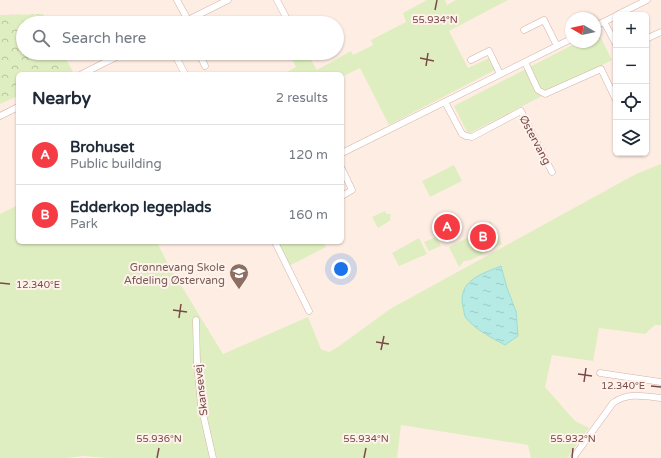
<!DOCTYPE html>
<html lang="en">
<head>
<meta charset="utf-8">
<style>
	body { margin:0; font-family:"Varela Round",sans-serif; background:#f6f6f7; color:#1f2937 }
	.controls { position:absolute; right:12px; top:12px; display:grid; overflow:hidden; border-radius:6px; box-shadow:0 1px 3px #0004 }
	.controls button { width:36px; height:36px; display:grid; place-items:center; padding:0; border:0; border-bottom:1px solid #e0e1e3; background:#fff; color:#1f2937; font:20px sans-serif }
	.compass { position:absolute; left:565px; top:12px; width:36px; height:36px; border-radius:50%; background:#fff; box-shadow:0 1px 3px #0004; rotate:279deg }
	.you { position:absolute; left:341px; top:269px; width:14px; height:14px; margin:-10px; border:3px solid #fff; border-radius:50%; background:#1a73e8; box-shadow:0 0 0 6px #1a73e833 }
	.badge { display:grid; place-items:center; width:26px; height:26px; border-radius:50%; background:#f53c45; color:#fff; font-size:13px; font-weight:700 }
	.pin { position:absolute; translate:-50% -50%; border:2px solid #fff; box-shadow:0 1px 4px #0006 }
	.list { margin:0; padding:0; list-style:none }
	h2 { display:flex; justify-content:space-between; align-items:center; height:52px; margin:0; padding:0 16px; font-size:17px }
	h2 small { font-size:13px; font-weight:400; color:#747a83 }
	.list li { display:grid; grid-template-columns:26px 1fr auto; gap:12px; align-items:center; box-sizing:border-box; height:60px; padding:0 16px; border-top:1px solid #e0e1e3 }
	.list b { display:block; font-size:15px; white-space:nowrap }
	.list p { margin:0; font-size:13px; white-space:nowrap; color:#747a83 }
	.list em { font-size:13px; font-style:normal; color:#747a83 }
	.icon { flex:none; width:22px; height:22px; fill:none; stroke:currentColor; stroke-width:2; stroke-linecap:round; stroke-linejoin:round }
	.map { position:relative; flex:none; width:661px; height:458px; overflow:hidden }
	.search { position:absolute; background:#fff; box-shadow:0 1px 3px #0004; left:16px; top:16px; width:328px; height:44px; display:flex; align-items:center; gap:10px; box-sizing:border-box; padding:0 14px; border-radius:22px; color:#747a83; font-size:15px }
	.panel { position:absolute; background:#fff; box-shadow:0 1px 3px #0004; left:16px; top:72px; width:328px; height:172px; border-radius:6px }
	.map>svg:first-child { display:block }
	.green { fill:#dfeec0 }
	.forest { fill:url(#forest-crowns) }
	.water { fill:url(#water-ripples); stroke:#9bddd6 }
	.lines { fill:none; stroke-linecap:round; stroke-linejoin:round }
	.street-casing { stroke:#d4b2ab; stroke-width:7 }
	.street { stroke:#fff; stroke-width:6 }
	.ticks { fill:none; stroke:#7a4b46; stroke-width:1.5 }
	.labels { text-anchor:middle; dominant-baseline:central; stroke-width:4; stroke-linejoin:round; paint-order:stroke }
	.street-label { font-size:11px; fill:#7a4b46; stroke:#fff2ec }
	.education-label { font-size:11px; fill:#785e54; stroke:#fff2ec; text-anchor:end }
	.ticks-label { font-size:10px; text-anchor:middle; fill:#7a4b46; stroke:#fff2ec; stroke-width:4; stroke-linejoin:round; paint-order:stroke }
</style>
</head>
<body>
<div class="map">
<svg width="661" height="458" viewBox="0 0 661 458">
	<defs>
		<pattern id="forest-crowns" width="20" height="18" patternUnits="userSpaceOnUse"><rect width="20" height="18" fill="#dfeec0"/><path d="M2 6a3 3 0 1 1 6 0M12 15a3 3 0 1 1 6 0" fill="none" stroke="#bac39e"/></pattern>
		<pattern id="water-ripples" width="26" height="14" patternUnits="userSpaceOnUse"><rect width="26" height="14" fill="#b6eae4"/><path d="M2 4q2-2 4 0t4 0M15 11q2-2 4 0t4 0" fill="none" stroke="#a0cac5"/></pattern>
	</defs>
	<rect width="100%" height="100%" fill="#feede3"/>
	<path class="green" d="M427 0H445L447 5 456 0H508L449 31 468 68 489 58 495 70 389 125 360 68 342 77V74H283L296 67 291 58 300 53H307L317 70 351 51 353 55 373 45 371 40 406 22 403 13Z
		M598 32 612 60 468 134 454 106 578 42H595V33Z
		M661 164V325H655L645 334 599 328 593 361 552 355 545 387 575 421 589 428 567 458H531L528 445 401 425 397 458H108L83 456 68 458H0V214L18 205V242H157L168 264 223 354 308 317 321 349 329 352 338 347 390 309 636 174Z
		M454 165 462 181 430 197 422 181Z
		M385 211 386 214H391L390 218 391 220 378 228 372 217Z
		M490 221 502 244 471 260 464 261 459 267 449 247 483 230Z
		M436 237 441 246 429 251 424 242Z
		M419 238 427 254 399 266 392 253Z
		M277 242H323L326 247 289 266Z"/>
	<path class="forest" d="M43 14 47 23H23V53H63L74 74H18V96L0 104V15Z"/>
	<path class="water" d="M501 266 507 288 516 311 518 336 505 345C492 338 476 330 466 318 464 316 464 310 463 307 457 281 481 274 501 266Z"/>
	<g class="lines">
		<defs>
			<path id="street" d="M177 0 188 20
				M277 0 289 23
				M617 15 647 0
				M604 22 616 44
				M182 23 228 0
				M595 26 616 16
				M524 30 544 20 557 46
				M646 39 661 32
				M174 53 185 74
				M199 53 205 66
				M471 60 489 51 500 74
				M525 62 538 90 545 94 601 69 616 100
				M82 74 124 53
				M445 102 462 134 466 136 472 137 521 111 552 172
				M0 116 18 107
				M342 153 571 39
				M342 169 352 190 342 196
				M275 242 309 311
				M196 320 197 363 201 405 213 458
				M600 373 661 382
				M573 458 613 403C628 392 644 396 661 398"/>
		</defs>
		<use href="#street" class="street-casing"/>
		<use href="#street" class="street"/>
	</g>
	<path class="ticks" d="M435 10 437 0M420 58 434 61M426 66 428 53M0 283 10 284M173 310 187 312M179 318 181 304M376 342 389 344M381 350 384 336M578 374 592 376M584 382 586 368M651 386 661 387M157 458 159 448M364 458 366 448M572 458 573 448"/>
	<defs>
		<symbol id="school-pin" viewBox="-11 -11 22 30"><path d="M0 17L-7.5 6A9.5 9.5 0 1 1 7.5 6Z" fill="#8d6e63" stroke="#fff2ec"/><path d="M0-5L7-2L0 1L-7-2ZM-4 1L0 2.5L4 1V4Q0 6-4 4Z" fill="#fff"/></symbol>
	</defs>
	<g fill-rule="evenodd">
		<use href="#school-pin" x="228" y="262" width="22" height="30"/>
	</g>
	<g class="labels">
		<g class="street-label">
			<text transform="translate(535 140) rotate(62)">Østervang</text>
			<text transform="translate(201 390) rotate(-97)">Skansevej</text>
		</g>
		<g class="education-label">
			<text x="225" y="267">Grønnevang Skole<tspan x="225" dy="13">Afdeling Østervang</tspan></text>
		</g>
	</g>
	<g class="ticks-label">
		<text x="435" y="23">55.934°N</text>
		<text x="38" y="288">12.340°E</text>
		<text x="623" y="389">12.340°E</text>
		<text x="159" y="442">55.936°N</text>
		<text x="366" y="442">55.934°N</text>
		<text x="573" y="442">55.932°N</text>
	</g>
</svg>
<div class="controls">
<button>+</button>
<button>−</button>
<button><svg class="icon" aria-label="locate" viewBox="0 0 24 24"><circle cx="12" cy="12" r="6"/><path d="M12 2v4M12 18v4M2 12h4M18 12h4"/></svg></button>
<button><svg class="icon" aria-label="layers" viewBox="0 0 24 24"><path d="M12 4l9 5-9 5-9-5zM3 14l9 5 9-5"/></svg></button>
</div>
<svg class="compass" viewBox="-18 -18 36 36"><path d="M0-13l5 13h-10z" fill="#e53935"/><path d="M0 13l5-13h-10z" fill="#747a83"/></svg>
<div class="you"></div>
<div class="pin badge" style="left:447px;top:227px">A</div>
<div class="pin badge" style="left:483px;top:237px">B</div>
<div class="search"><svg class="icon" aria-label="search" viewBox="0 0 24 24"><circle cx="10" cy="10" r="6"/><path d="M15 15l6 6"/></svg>Search here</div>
<section class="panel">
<h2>Nearby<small>2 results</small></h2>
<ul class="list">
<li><span class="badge">A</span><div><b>Brohuset</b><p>Public building</p></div><em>120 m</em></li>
<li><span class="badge">B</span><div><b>Edderkop legeplads</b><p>Park</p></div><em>160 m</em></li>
</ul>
</section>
</div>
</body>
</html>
